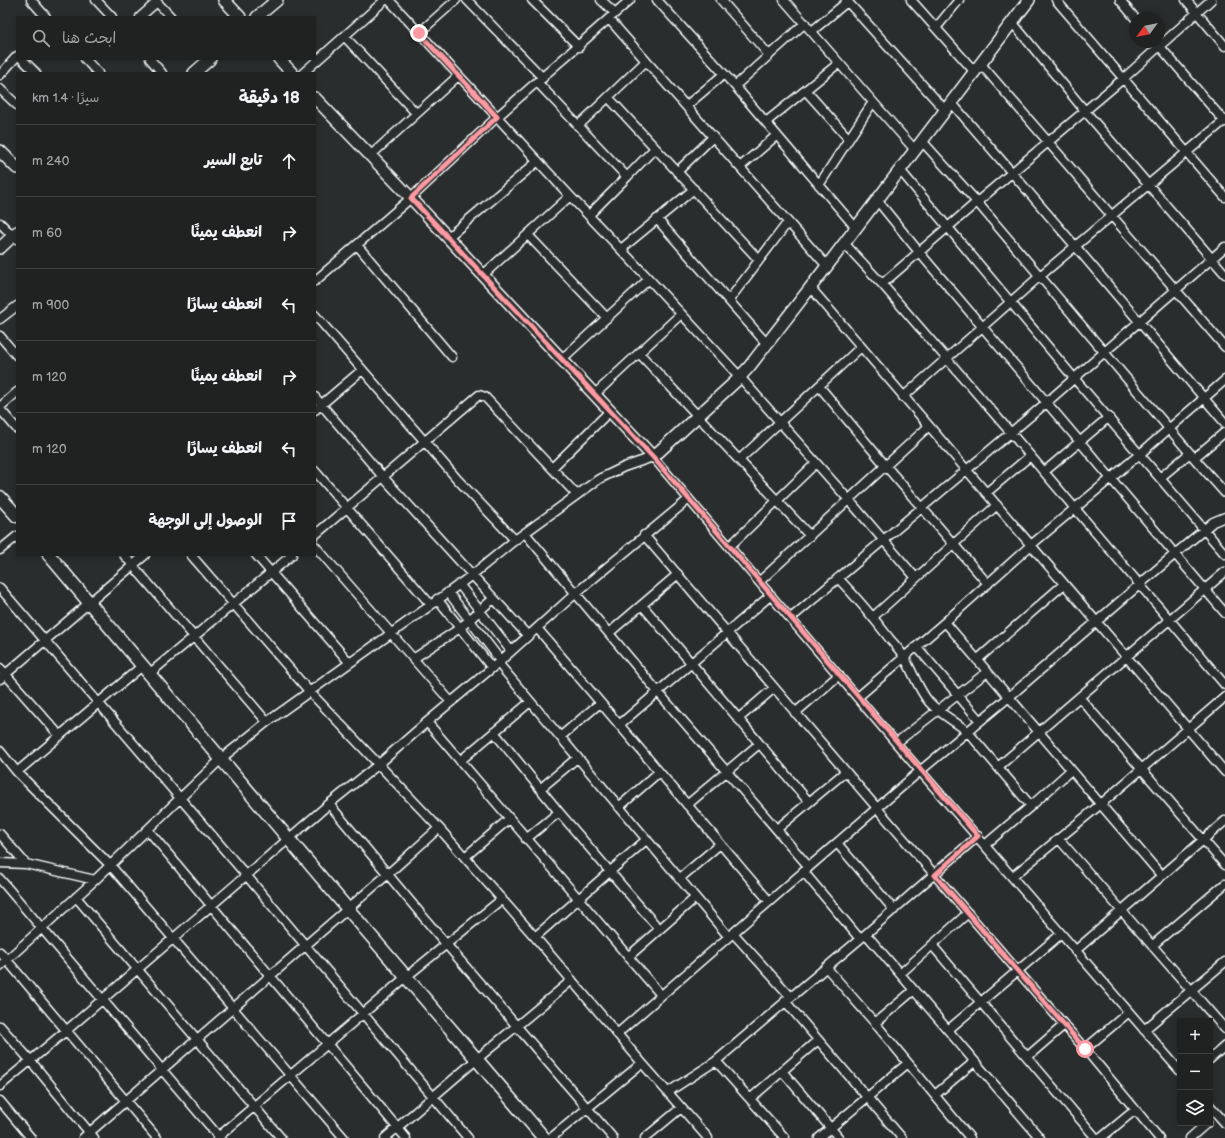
<!DOCTYPE html>
<html lang="ar">
<head>
<meta charset="utf-8">
<style>
	body { margin:0; font-family:"Balsamiq Sans","Playpen Sans Arabic",sans-serif; background:#2d2f2f; color:#f1f3f6; direction:rtl }
	.controls { position:absolute; right:12px; bottom:12px; display:grid; overflow:hidden; border-radius:0px; box-shadow:0 2px 6px #0003 }
	.controls button { width:36px; height:36px; display:grid; place-items:center; padding:0; border:0; border-bottom:1px solid #3d3f40; background:#202222; color:#f1f3f6; font:20px sans-serif }
	.compass { position:absolute; left:1129px; top:12px; width:36px; height:36px; border-radius:50%; background:#202222; box-shadow:0 2px 6px #0003; rotate:237deg }
	.stop { position:absolute; width:12px; height:12px; margin:-9px; border:3px solid #ff9aa2; border-radius:50%; background:#fff }
	.stop.end { background:#ff9aa2; border-color:#fff; box-shadow:0 1px 4px #0008 }
	.list { margin:0; padding:0; list-style:none }
	h2 { display:flex; justify-content:space-between; align-items:center; height:52px; margin:0; padding:0 16px; font-size:17px }
	h2 small { font-size:13px; font-weight:400; color:#a2a4a5 }
	.list li { display:grid; grid-template-columns:26px 1fr auto; gap:12px; align-items:center; box-sizing:border-box; height:72px; padding:0 16px; border-top:1px solid #3d3f40 }
	.list b { display:block; font-size:15px; white-space:nowrap }
	.list em { font-size:13px; font-style:normal; color:#a2a4a5 }
	.icon { flex:none; width:22px; height:22px; fill:none; stroke:currentColor; stroke-width:2; stroke-linecap:round; stroke-linejoin:round }
	.map { position:relative; flex:none; width:1225px; height:1138px; overflow:hidden; direction:ltr }
	.search { position:absolute; background:#202222; box-shadow:0 2px 6px #0003; left:16px; top:16px; width:300px; height:44px; display:flex; align-items:center; gap:10px; box-sizing:border-box; padding:0 14px; border-radius:0px; color:#a2a4a5; font-size:15px }
	.panel { position:absolute; background:#202222; box-shadow:0 2px 6px #0003; left:16px; top:72px; width:300px; height:484px; border-radius:0px; direction:rtl }
	.map>svg:first-child { display:block }
	.lines { fill:none; stroke-linecap:round; stroke-linejoin:round }
	.street-casing { stroke:#fff; stroke-width:11 }
	.secondary-casing { stroke:#fff; stroke-width:14 }
	.primary-casing { stroke:#fff; stroke-width:15 }
	.street { stroke:#2a2d2e; stroke-width:8 }
	.secondary { stroke:#2a2d2e; stroke-width:11 }
	.primary { stroke:#2a2d2e; stroke-width:12 }
	.route { stroke:#ff9aa2; stroke-width:5 }
</style>
</head>
<body>
<div class="map">
<svg width="1225" height="1138" viewBox="0 0 1225 1138">
	<rect width="100%" height="100%" fill="#2a2d2e"/>
	<filter id="ink" filterUnits="userSpaceOnUse"><feTurbulence type="fractalNoise" baseFrequency=".025" numOctaves="2"/><feDisplacementMap in="SourceGraphic" scale="8" xChannelSelector="R" yChannelSelector="G"/><feConvolveMatrix kernelMatrix="1 2 1 2 8 2 1 2 1" color-interpolation-filters="sRGB"/></filter>
	<g filter="url(#ink)">
		<g class="lines">
			<defs>
				<path id="street" d="M31 0 46 17
					M96 0 112 17
					M155 0 171 17
					M389 0 570 196 649 279 740 377 849 500 916 578
					M467 0 543 78
					M532 0 579 47
					M601 0 615 13
					M657 0 735 86 856 228
					M721 0 769 55
					M784 0 839 63
					M846 0 945 110
					M911 0 974 71
					M1056 0 1225 197
					M1120 0 1135 18
					M1186 0 1225 46
					M140 17 157 2
					M609 19 827 266
					M1012 22 1085 111 1225 274
					M936 28 959 0
					M812 31 848 1
					M419 33 456 0
					M345 37 416 113
					M1156 42 1225 122
					M22 59 36 73
					M85 59 98 73
					M150 59 162 73
					M980 63 1225 347
					M303 73 385 0
					M0 75 17 56
					M538 83 627 177 589 215
					M735 86 805 23
					M0 89 17 105
					M806 91 848 138
					M608 97 759 260
					M951 102 1076 247 1225 423
					M686 106 724 74
					M766 122 839 63 915 150
					M578 126 646 61
					M922 141 977 202 1194 458 1225 493
					M370 156 458 76
					M740 167 777 135
					M900 170 1074 378 1225 554
					M677 172 713 137
					M627 177 655 148
					M819 185 873 102
					M877 200 919 252 1225 613
					M657 219 767 344
					M0 223 16 239
					M528 235 607 318
					M447 238 538 161
					M844 243 882 284 1011 433 1225 685
					M357 245 452 357
					M621 249 694 189
					M483 275 570 196
					M315 281 411 198 497 117 630 0
					M882 284 977 202 1124 78 1211 0
					M811 288 1225 772
					M729 300 788 222
					M315 315 458 480 515 540
					M0 319 17 306
					M0 336 17 356
					M639 353 810 536
					M562 359 649 279
					M819 386 885 465 988 584
					M595 394 681 314
					M315 397 383 477 528 636
					M903 397 1040 276 1225 120
					M0 407 17 392
					M0 409 17 429
					M315 410 362 370
					M1194 458 1225 432
					M739 460 861 347
					M552 468 610 411
					M315 471 431 605
					M1044 472 1109 417
					M1161 477 1190 453
					M986 493 1030 456
					M525 533 658 692 809 867
					M315 535 479 395 485 397 577 495
					M644 535 877 808 1085 1049 1159 1138
					M315 546 451 702
					M730 546 816 463
					M0 550 17 536
					M124 555 267 722
					M191 555 309 691 439 828 535 937 642 1063 708 1138
					M256 555 349 662
					M838 578C856 597 873 617 889 638 894 644 900 650 904 657 913 672 918 689 929 702 940 714 955 721 968 732L1031 806
					M760 581 929 426
					M459 584 511 651
					M0 588 246 875 468 1138
					M448 592 501 661
					M437 599 492 668
					M642 605 809 802
					M873 617 997 505
					M791 618 1046 403 1225 247
					M945 622 1161 875
					M537 628 769 901
					M609 633 678 574
					M917 647 980 721
					M413 659 460 628 493 599
					M977 660 1064 584
					M498 663 728 936
					M0 668 60 736
					M149 674 292 555
					M0 679 145 555
					M858 697 945 622 1031 545 1140 454 1225 380
					M1080 698 1225 865
					M795 713 839 675
					M738 719 774 688
					M427 722 661 995
					M619 725 771 595
					M494 732 559 812 659 929
					M560 737 600 703
					M896 743 987 672
					M0 751 17 772 111 866 344 1138
					M460 761 530 702
					M998 767 1225 572
					M17 772 142 666
					M540 789 577 758
					M329 804 446 944 613 1138
					M687 805 759 744
					M619 807 659 772
					M777 829 845 772
					M148 830 406 1138
					M0 834 26 864
					M526 839 559 812
					M1059 839 1225 1029
					M837 843 894 910
					M985 845 1031 806 1071 770
					M465 857 509 819
					M0 863 26 864 95 880 222 758 267 722 431 605 472 575 515 540 599 479 624 467 653 457 902 750 1180 1071
					M803 871 860 939
					M1012 877 1101 804 1225 697
					M0 879 220 1138
					M679 879 720 844
					M76 897 281 1138
					M733 933 791 997
					M866 934 1040 1138
					M535 937 646 840
					M932 945 1096 1138
					M1153 945 1225 884
					M1075 951 1225 821
					M0 952 157 1138
					M628 957 695 898
					M0 966 95 880
					M826 967 875 1023 970 1138
					M900 974 968 913
					M785 1001 902 1138
					M875 1023 914 990
					M0 1026 30 1060 94 1138
					M948 1030 1061 934
					M1144 1030 1225 962
					M617 1034 809 867 920 771 1009 697 1175 554 1213 522 1225 517
					M1085 1049 1129 1012
					M1027 1057 1064 1025
					M1210 1059 1225 1046
					M716 1061 785 1138
					M782 1071 839 1138
					M0 1086 67 1030 329 804 379 764 427 722 498 663 576 593 689 499
					M668 1092 716 1061 791 997 860 939 978 836
					M935 1095 974 1062
					M750 1099 818 1040
					M0 1101 31 1138
					M1210 1106 1225 1123
					M83 1138 388 874 439 828
					M217 1138 406 977 502 899
					M385 1138 477 1059 572 980
					M551 1138 642 1063
					M645 1138 681 1108
					M819 1138 908 1063
					M1101 1138 1135 1110
					M1190 1138 1207 1123"/>
				<path id="secondary" d="M224 0 240 17
					M257 17 277 0
					M279 59 292 73
					M194 73 210 59
					M315 98 411 198 653 457 735 382 749 367 827 266 1029 0
					M0 151 17 168
					M0 248 17 232"/>
				<path id="primary" d="M0 497 17 516
					M49 555 341 901 544 1138"/>
			</defs>
			<use href="#street" class="street-casing"/>
			<use href="#secondary" class="secondary-casing"/>
			<use href="#primary" class="primary-casing"/>
			<use href="#street" class="street"/>
			<use href="#secondary" class="secondary"/>
			<use href="#primary" class="primary"/>
		</g>
	</g>
	<g class="lines" filter="url(#ink)">
		<path class="route" d="M419 33 497 117 411 198 653 457 978 836 935 875 1085 1049"/>
	</g>
</svg>
<div class="controls">
<button>+</button>
<button>−</button>
<button><svg class="icon" aria-label="layers" viewBox="0 0 24 24"><path d="M12 4l9 5-9 5-9-5zM3 14l9 5 9-5"/></svg></button>
</div>
<svg class="compass" viewBox="-18 -18 36 36"><path d="M0-13l5 13h-10z" fill="#e53935"/><path d="M0 13l5-13h-10z" fill="#a2a4a5"/></svg>
<div class="stop" style="left:1085px;top:1049px"></div>
<div class="stop end" style="left:419px;top:33px"></div>
<div class="search"><svg class="icon" aria-label="search" viewBox="0 0 24 24"><circle cx="10" cy="10" r="6"/><path d="M15 15l6 6"/></svg>ابحث هنا</div>
<section class="panel">
<h2>18 دقيقة<small>سيرًا · 1.4 km</small></h2>
<ul class="list">
<li><svg class="icon" aria-label="ahead" viewBox="0 0 24 24"><path d="M12 20V5M6 11l6-6 6 6"/></svg><div><b>تابع السير</b></div><em>240 m</em></li>
<li><svg class="icon" aria-label="right" viewBox="0 0 24 24"><path d="M7 20v-9h11M14 6l5 5-5 5"/></svg><div><b>انعطف يمينًا</b></div><em>60 m</em></li>
<li><svg class="icon" aria-label="left" viewBox="0 0 24 24"><path d="M17 20v-9H6M10 6l-5 5 5 5"/></svg><div><b>انعطف يسارًا</b></div><em>900 m</em></li>
<li><svg class="icon" aria-label="right" viewBox="0 0 24 24"><path d="M7 20v-9h11M14 6l5 5-5 5"/></svg><div><b>انعطف يمينًا</b></div><em>120 m</em></li>
<li><svg class="icon" aria-label="left" viewBox="0 0 24 24"><path d="M17 20v-9H6M10 6l-5 5 5 5"/></svg><div><b>انعطف يسارًا</b></div><em>120 m</em></li>
<li><svg class="icon" aria-label="arrive" viewBox="0 0 24 24"><path d="M6 21V4h12l-3 4 3 4H6"/></svg><div><b>الوصول إلى الوجهة</b></div></li>
</ul>
</section>
</div>
</body>
</html>
